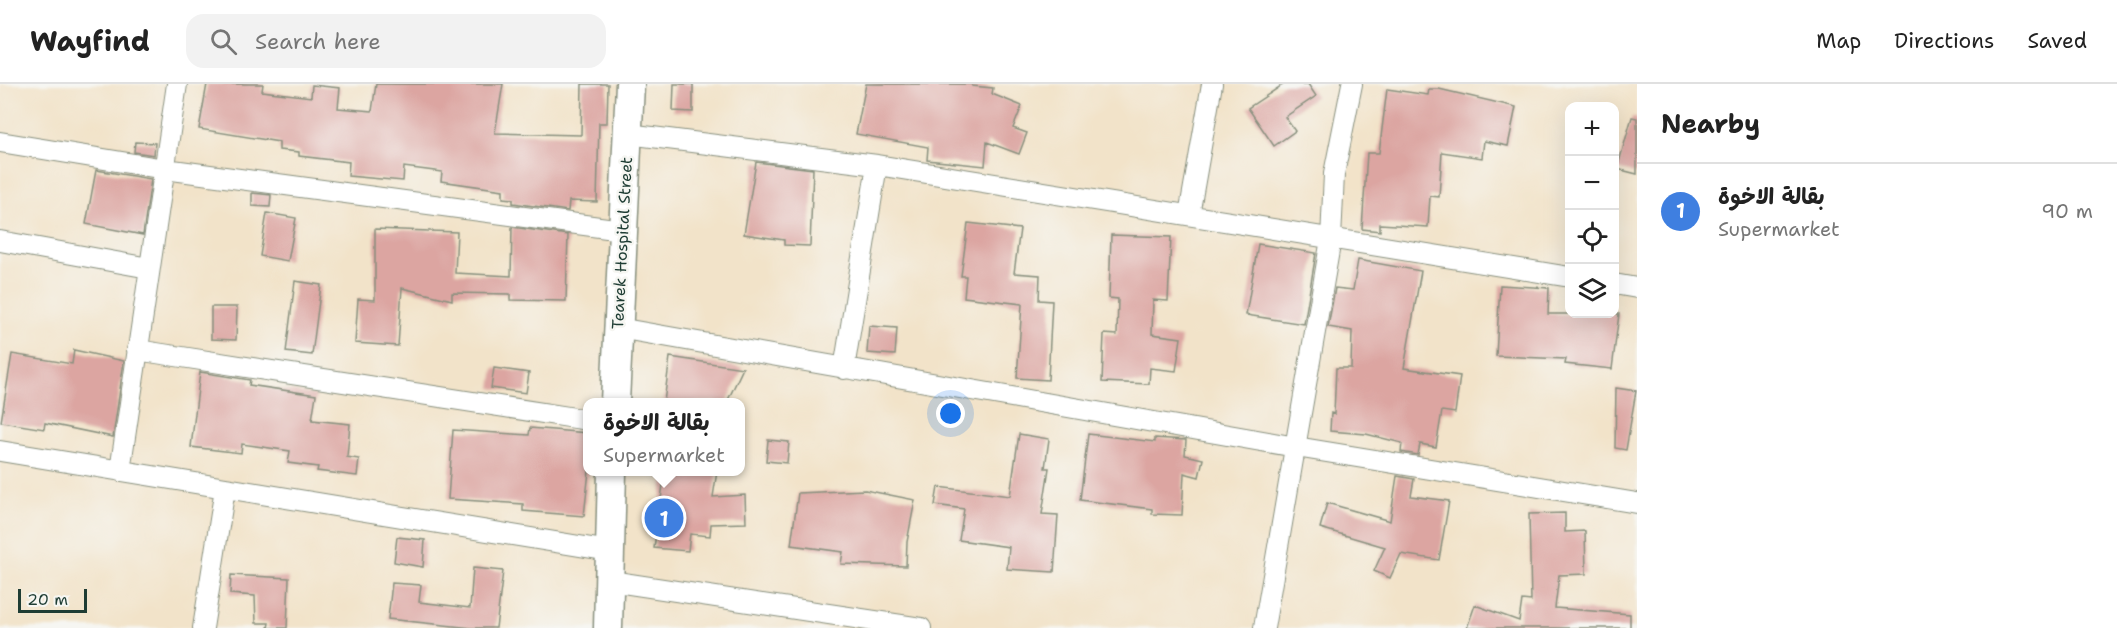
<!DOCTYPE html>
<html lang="en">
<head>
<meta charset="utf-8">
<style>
	body { margin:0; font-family:"Shantell Sans","Playpen Sans Arabic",sans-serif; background:#f2f2f2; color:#222 }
	.controls { position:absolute; right:18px; top:18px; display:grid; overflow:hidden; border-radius:12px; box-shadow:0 6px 24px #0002 }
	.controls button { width:54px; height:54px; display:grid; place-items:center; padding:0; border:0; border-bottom:2px solid #e0e0e0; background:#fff; color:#222; font:30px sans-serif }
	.scale { position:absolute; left:18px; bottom:15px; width:69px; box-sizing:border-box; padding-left:6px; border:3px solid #1f3d34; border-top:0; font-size:16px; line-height:21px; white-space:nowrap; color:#1f3d34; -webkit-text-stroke:4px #f6f6f2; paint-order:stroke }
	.you { position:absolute; left:951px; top:330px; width:21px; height:21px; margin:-15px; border:4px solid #fff; border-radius:50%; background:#1a73e8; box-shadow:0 0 0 9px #1a73e833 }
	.badge { display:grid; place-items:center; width:39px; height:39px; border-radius:50%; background:#ea580c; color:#fff; font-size:20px; font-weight:700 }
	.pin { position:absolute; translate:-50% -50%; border:3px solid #fff; box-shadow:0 2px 6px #0006 }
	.popup { position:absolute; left:583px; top:314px; width:162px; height:78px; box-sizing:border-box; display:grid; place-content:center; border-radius:12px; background:#fff; filter:drop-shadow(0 2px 4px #0005); font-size:20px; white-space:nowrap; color:#767676 }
	.popup b { font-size:22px; color:#222 }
	.popup::after { content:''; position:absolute; left:50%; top:100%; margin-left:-12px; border:12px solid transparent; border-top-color:#fff }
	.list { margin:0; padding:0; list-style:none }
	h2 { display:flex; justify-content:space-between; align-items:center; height:78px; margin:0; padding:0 24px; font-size:26px }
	h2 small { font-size:20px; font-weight:400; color:#767676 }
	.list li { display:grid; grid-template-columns:39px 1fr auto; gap:18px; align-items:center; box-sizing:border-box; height:96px; padding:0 24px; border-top:2px solid #e0e0e0 }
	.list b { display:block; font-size:22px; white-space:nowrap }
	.list p { margin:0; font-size:20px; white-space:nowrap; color:#767676 }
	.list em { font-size:20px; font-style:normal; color:#767676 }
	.icon { flex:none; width:33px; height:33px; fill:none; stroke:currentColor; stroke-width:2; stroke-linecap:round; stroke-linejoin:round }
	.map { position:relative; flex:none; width:1637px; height:544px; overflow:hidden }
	header { display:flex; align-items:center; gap:36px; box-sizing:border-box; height:84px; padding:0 30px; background:#fff; border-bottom:2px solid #e0e0e0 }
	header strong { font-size:28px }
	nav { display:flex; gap:33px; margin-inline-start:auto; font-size:21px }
	.search { width:420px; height:54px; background:#f2f2f2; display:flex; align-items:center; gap:15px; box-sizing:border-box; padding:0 21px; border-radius:18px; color:#767676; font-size:22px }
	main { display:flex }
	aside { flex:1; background:#fff }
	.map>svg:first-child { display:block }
	.building { fill:#dca5a1 }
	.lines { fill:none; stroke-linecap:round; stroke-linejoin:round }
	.street-casing { stroke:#88907e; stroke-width:22 }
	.secondary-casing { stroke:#88907e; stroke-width:31 }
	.street { stroke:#fff; stroke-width:20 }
	.secondary { stroke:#fff; stroke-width:28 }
	.labels { text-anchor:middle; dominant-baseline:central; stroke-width:5; stroke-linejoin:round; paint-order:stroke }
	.street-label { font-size:16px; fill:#1f3d34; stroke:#f6f6f2 }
</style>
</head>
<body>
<header>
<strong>Wayfind</strong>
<div class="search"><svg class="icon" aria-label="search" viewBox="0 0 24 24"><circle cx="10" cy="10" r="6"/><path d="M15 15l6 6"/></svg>Search here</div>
<nav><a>Map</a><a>Directions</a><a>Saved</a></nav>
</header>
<main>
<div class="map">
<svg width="1637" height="544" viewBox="0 0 1637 544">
	<rect width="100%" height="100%" fill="#f6f6f2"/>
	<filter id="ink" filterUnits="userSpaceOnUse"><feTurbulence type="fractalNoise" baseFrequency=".0167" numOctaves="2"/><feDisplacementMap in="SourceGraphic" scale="12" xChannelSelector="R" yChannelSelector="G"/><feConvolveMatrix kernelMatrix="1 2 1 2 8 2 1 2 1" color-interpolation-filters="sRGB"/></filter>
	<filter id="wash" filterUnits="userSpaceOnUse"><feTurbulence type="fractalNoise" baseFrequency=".008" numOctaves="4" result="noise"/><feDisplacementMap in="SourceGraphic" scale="24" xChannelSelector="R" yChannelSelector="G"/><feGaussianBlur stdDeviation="1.35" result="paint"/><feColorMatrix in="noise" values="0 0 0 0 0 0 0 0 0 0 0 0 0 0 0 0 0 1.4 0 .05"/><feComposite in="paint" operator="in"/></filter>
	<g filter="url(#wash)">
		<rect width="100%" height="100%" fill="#f2e3c9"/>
		<g id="blocks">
			<path class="building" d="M207 0H263L262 7 311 13 312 1 340 4 338 24 372 27 376 0H503L495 49 581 51 582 0H608L607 39H599L597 118 569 117 568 127 513 119V115L503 114V106L441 97 442 88 404 83 403 97 348 92 349 78 299 72V68L279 66V58L199 45Z
				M674 0H693V28L673 27Z
				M866 0H972V2L993 4 992 10 1022 22 1013 44 1027 49 1019 70 987 58 985 82 927 76 928 63 856 50Z
				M1284 0H1308L1316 12 1285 33 1295 47 1274 62 1248 24Z
				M1387 5 1428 11 1429 5H1439L1516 23 1508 62 1484 57 1482 74 1442 68 1439 113 1430 112 1428 143 1380 140V147L1362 145 1367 69H1379Z
				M1632 33 1637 34V90L1617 85Z
				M135 58 155 59 154 71 134 68Z
				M756 78 813 85 810 162 784 161V156L744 150Z
				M96 86 151 95 143 151 86 140Z
				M252 109 271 111 270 123 252 122Z
				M267 129 296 134 288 177 260 172Z
				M968 139 1020 145 1014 189 1040 191 1039 216 1052 217 1048 296 1017 294 1022 220 964 213 966 192H961Z
				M512 143 568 151 566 217 510 216V210L452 209V216L402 204 398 262 355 259 358 215 375 216V145L457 148 455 189 511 192Z
				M1111 151 1171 153 1168 217 1153 216 1152 250 1181 254 1176 287 1150 284 1149 300 1102 298 1104 250 1117 251 1118 215 1109 214Z
				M1258 160 1316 169 1304 240 1246 231Z
				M1358 176 1421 187 1404 284 1460 292 1455 329 1442 327 1436 363 1420 360 1418 371 1401 368 1402 359 1366 350 1330 347 1331 329 1334 330 1336 284H1351L1352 247 1328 243 1335 204 1353 206Z
				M295 197 321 201 312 271 286 268Z
				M1500 201 1549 204 1548 230H1619L1612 285 1565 280 1566 275 1496 272Z
				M211 223H237L236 256 211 255Z
				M869 242 897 244 895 271 867 269Z
				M74 266 124 277 113 353 45 339 44 345 1 338 12 270 72 280Z
				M670 273 743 284 727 318H664Z
				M494 284 529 289 526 309 491 304Z
				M200 288 250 296 249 301 316 311 312 336 350 340 347 373 359 375 357 392 317 387 318 383 288 379 290 367 242 360 241 369 191 363Z
				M1616 304 1636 307 1626 366 1615 364Z
				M530 344 588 349 589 387 584 432 523 427V420L448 415 453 346 529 351Z
				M1019 350 1049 355 1045 384H1049L1042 430 1058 431 1054 488 1007 485 1009 463 959 456 964 425 935 421 938 403 1010 412Z
				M1088 350 1155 358V354L1186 356 1185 371 1203 375 1199 393 1184 389 1182 431 1152 430V425L1080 416Z
				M768 356 789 358 787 379 766 377Z
				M665 387H717L713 413 745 411 746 439 711 440 710 452 690 450 688 467 654 464Z
				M1397 392 1414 395 1411 412 1449 417 1439 476 1401 470 1390 494 1374 487 1385 463 1320 444 1327 419 1390 437Z
				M865 406 915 416 907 458 906 482 841 480 843 468 791 461 798 409Z
				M1565 429V448L1585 447 1586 490 1559 491 1555 524 1630 530V544H1467L1475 521 1519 537 1522 516 1531 517 1529 430Z
				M397 453 425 456 423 483 394 478Z
				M473 484 503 487 496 544H472L388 535 392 499 421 501 419 518 470 524Z
				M231 491 289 494 287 544H268L269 539H256L255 512 230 510Z"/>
		</g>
	</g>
	<g filter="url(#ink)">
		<use href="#blocks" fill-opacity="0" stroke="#88907e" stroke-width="1.5"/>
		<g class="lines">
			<defs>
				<path id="street" d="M628 50 877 81 1570 193
					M0 58 165 85 622 146
					M1189 131 1212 0
					M0 157 149 184
					M1614 200 1637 204
					M618 244 1296 363 1637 419
					M137 266 588 336
					M844 285 877 81
					M0 367 610 467
					M120 387 177 0
					M610 497 921 544
					M203 544 225 404
					M1264 544 1331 155 1334 90 1352 0"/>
				<path id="secondary" d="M615 318 630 0
					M608 544 612 388"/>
			</defs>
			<use href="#street" class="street-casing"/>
			<use href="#secondary" class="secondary-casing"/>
			<use href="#street" class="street"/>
			<use href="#secondary" class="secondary"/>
		</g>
	</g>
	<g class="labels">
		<g class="street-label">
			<text transform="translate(622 159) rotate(-87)">Tearek Hospital Street</text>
		</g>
	</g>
</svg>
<div class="controls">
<button>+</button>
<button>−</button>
<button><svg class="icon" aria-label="locate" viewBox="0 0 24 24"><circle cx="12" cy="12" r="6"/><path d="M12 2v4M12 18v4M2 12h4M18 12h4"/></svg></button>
<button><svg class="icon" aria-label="layers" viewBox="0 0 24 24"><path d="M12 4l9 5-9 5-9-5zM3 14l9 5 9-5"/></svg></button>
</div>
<div class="scale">20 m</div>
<div class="you"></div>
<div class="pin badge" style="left:664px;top:434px;background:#3f7fe0">1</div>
<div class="popup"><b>بقالة الاخوة</b>Supermarket</div>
</div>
<aside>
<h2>Nearby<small></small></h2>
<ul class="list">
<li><span class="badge" style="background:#3f7fe0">1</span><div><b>بقالة الاخوة</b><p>Supermarket</p></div><em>90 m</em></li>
</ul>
</aside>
</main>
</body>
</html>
